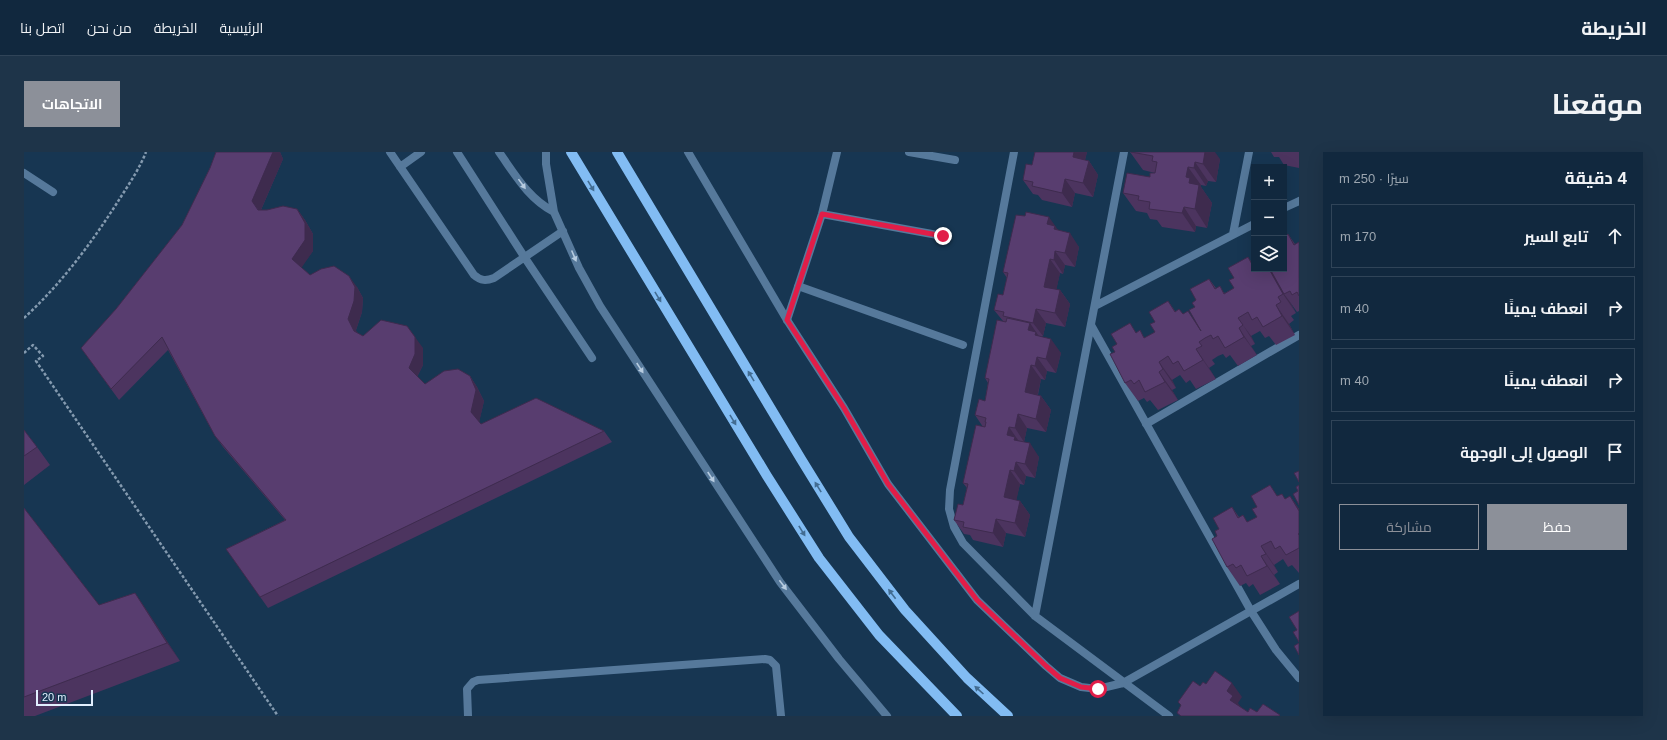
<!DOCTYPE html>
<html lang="ar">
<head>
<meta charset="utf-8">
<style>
	body { margin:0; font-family:Arial,Cairo,sans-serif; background:#1e3449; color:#f1f3f6; direction:rtl }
	.controls { position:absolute; right:12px; top:12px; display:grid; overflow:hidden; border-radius:0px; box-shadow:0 4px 16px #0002 }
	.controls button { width:36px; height:36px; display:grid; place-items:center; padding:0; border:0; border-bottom:1px solid #304458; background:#11283e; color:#f1f3f6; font:20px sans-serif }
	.scale { position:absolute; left:12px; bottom:10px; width:57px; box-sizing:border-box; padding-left:4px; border:2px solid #e1effe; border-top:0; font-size:11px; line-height:14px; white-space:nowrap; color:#e1effe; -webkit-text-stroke:3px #173652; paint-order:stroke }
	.stop { position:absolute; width:12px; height:12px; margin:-9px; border:3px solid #e11d48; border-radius:50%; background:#fff }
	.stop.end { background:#e11d48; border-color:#fff; box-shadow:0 1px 4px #0008 }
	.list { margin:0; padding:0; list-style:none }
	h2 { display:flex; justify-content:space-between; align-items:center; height:52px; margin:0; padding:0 16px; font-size:17px }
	h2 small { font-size:13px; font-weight:400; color:#9ca6b0 }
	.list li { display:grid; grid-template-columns:26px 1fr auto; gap:12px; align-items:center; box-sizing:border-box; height:64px; margin:0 8px 8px; padding:0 8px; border:1px solid #304458; border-radius:0px }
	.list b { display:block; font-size:15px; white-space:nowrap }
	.list em { font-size:13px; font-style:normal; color:#9ca6b0 }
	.actions { display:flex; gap:8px; padding:12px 16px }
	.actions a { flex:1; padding:9px 0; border:1px solid #8c9099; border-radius:0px; text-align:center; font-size:14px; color:#8c9099 }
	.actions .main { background:#8c9099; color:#fff }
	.icon { flex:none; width:22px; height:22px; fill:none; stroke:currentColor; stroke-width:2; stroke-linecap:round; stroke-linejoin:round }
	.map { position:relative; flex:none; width:1275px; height:564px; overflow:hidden; direction:ltr; border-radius:0px }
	header { display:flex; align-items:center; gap:24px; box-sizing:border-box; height:56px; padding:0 20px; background:#11283e; border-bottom:1px solid #304458 }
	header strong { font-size:19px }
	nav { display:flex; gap:22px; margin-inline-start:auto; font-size:14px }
	.intro { display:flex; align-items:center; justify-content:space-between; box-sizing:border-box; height:96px; padding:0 24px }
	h1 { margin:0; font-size:28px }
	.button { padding:10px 18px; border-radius:0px; background:#8c9099; color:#fff; font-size:14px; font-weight:700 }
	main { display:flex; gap:24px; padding:0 24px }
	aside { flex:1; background:#11283e; border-radius:0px; box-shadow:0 4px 16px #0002 }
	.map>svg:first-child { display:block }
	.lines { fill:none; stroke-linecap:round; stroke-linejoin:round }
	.path { stroke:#849aaf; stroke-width:2.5; stroke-dasharray:3 2; stroke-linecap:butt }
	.service { stroke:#56799b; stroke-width:8 }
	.minor { stroke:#56799b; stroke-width:8 }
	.tertiary { stroke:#56799b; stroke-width:8 }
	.primary { stroke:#82bcf3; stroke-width:10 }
	.wall { fill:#4c345f }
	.shaded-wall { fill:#3e2b4e }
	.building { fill:#583d6f; stroke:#3e2b4e }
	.oneway { fill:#b7cce0 }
	.oneway2 { fill:#426c92 }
	.route { stroke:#e11d48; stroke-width:5 }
</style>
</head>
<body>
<header>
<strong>الخريطة</strong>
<nav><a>الرئيسية</a><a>الخريطة</a><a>من نحن</a><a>اتصل بنا</a></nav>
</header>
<div class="intro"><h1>موقعنا</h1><a class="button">الاتجاهات</a></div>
<main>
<aside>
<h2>4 دقيقة<small>سيرًا · 250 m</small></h2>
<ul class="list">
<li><svg class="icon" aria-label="ahead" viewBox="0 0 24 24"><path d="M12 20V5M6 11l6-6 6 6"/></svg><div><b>تابع السير</b></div><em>170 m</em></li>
<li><svg class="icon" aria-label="right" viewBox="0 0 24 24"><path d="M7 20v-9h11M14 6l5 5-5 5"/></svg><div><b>انعطف يمينًا</b></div><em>40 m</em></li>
<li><svg class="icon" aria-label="right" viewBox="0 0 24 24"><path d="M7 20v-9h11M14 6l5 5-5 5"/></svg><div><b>انعطف يمينًا</b></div><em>40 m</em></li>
<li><svg class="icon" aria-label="arrive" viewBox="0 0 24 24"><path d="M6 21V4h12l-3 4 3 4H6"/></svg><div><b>الوصول إلى الوجهة</b></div></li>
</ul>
<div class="actions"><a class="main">حفظ</a><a>مشاركة</a></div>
</aside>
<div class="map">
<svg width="1275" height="564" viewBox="0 0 1275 564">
	<rect width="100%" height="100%" fill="#173652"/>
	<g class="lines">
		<path class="path" d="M0 166C37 132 66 93 93 51 103 35 115 18 122 0
			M0 201 9 193 19 204 12 209 254 564"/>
		<path class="service" d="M366 0 450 123C457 129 462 129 470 126L539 79
			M433 0 501 106 568 206
			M475 0C492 24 504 46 530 60
			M522 0V12L530 60 555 116 576 154 756 430 815 507 863 564
			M376 15 397 0
			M0 21 29 40
			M1227 459 1252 498 1275 526
			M444 564 443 537 449 530 454 528 741 507 746 508 752 514 757 564"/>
		<path class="minor" d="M885 0 931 8
			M990 0 926 338 925 357 930 375 939 391 1011 464 1145 564
			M1260 56 1275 49
			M798 62 919 84
			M1209 82 1225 0
			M774 134 939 193
			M1071 154 1230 72
			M763 168 798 62 813 0
			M1067 173 1227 459
			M1122 272 1275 183
			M1011 464 1100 0
			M1099 531 1275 432"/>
		<path class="tertiary" d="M664 0 763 168 820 256 864 332 953 448 1022 514 1036 526 1057 535 1074 537 1099 531"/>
		<path class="primary" d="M547 0 743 324 795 406 855 483 933 564
			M593 0 777 307 825 385 881 458 943 526 984 564"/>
	</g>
	<path class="wall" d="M192 0H256L259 7 237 58 273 57 281 68 289 82V99L277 115 286 123 333 135 339 146 338 160 332 178V180L339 184 399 196V213L393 225 401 232 446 224 453 235 460 249 455 270 457 272 580 279 588 290 244 456 202 397 261 368 199 295 191 284 144 198 95 248 57 196 92 157 158 73 186 16Z
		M1011 0H1063L1061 8 1065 9 1074 23 1069 45 1051 41 1048 55 1018 48 1014 43 1009 42 999 28 1008 13Z
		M1106 0 1196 7 1192 30 1184 29 1182 34 1177 33V35L1188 51 1183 76 1172 74 1171 80 1138 75 1133 68 1126 67 1123 61 1112 59 1099 41 1126 25 1131 21 1119 18Z
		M1247 0H1275V16L1260 13 1255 5H1250Z
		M1034 78 1055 95 1051 115 1041 113 1039 122 1036 121 1032 138H1036L1046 152 1041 175 1022 171 1019 184H1015L1037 201 1032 221 1023 219 1021 228 1017 227 1014 243 1017 244 1027 258 1022 280 1003 276 1000 290 1015 305 1011 326 1002 324 1000 333 996 332 992 348 996 349 1006 363 1001 385 982 381 979 395 949 388 946 383 940 382 930 368 939 353 943 336 939 331 959 275 951 263 961 249 964 231 961 226 979 169 970 158 979 143 983 126 979 120Z
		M1264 82 1271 92 1275 91V159L1273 160 1266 150 1272 161 1267 164 1270 168 1265 172 1271 183 1252 193 1245 184 1241 186 1236 179 1227 184 1231 192 1227 194 1233 203 1214 214 1206 203 1202 206 1199 202 1194 204 1188 208 1191 212 1185 216 1192 227 1172 237 1166 228 1162 231 1156 223 1148 228 1152 236 1148 238 1154 248 1134 258 1126 248 1123 250 1120 246 1114 249 1101 231 1091 200 1113 180 1121 186 1131 180V170L1144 149 1151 159 1159 162 1172 170 1171 155 1172 148 1185 127 1192 136 1201 141 1210 136V126L1224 105 1230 114V117H1238V118L1245 117 1250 124Z
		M0 278 13 295 26 313 0 333Z
		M1246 333 1253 344 1258 342 1261 347 1266 344 1275 357V421L1268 413 1264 415 1259 407 1250 413 1254 420 1250 423 1256 432 1236 443 1229 432 1225 435 1222 431 1216 434 1203 415 1193 384 1195 377 1208 355 1215 365 1224 370 1233 365V355Z
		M0 356 75 453 111 441 156 509 11 564H0Z"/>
	<path class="shaded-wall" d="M249 0H256L259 7 236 60 228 49Z
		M1050 0H1063L1058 19 1049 5Z
		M1180 0H1191L1196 7 1192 30 1179 12Z
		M1065 9 1074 23 1069 45 1059 31Z
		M1171 10 1184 29 1182 34 1170 16Z
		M1164 15 1177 33V35L1188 51 1183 76 1171 57 1162 25Z
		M1041 27 1051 41 1048 55 1038 41Z
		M1160 55 1172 74 1171 80 1158 61Z
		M273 57 281 68 289 82V99L276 118 268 107Z
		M1025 65 1041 88 1023 72Z
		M1046 81 1055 95 1051 115 1041 101Z
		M1031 99 1041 113 1039 122 1030 108Z
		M1026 107 1036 121 1030 149 1020 135Z
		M1245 117 1256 133 1260 142 1266 150 1272 161 1259 142Z
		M325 124 333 135 339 146 338 160 332 178 338 190 330 179 324 167Z
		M1036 138 1046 152 1041 175 1031 161Z
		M1252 153 1265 172 1271 183 1258 164Z
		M1012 157 1022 171 1019 184 1009 171Z
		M1214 166 1227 184 1231 192 1219 173Z
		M1006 171 1012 180 1022 194 1004 178Z
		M383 174 399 196V213L392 227 385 216Z
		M1215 176 1233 203 1220 185Z
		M1027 187 1037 201 1032 221 1022 207Z
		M1172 197 1185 216 1192 227 1179 208Z
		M1013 205 1023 219 1021 228 1011 214Z
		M1135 210 1148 228 1152 236 1139 217Z
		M1007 213 1017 227 1011 254 1001 240Z
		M1135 220 1148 238 1154 248 1141 230Z
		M446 224 453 235 460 249 455 271 447 260Z
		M1017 244 1027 258 1022 280 1012 267Z
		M994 262 1003 276 1000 290 991 276Z
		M985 275 1001 298 983 283Z
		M1006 291 1015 305 1011 326 1001 312Z
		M992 310 1002 324 1000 333 990 319Z
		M986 318 996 332 990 359 980 345Z
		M1266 344 1275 357V359Z
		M996 349 1006 363 1001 385 991 371Z
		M972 367 982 381 979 395 969 381Z
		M1237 394 1250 413 1254 420 1242 402Z
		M1237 404 1250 423 1256 432 1243 414Z
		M111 441 124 460 156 509 143 491Z
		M1208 531 1218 545 1214 551 1219 558 1206 548 1203 539Z"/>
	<path class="building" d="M192 0H249L228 49 234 58H243L259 54 273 57 281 71V88L268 107 286 123 297 117 310 114 325 124 331 135 330 149 324 167 330 179 339 184 357 168 383 174 391 185V202L385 216 401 232 420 219 434 217 446 224 452 238 447 260 457 272 512 246 580 279 236 445 202 397 262 368 191 284 138 185 87 237 57 196 92 157 158 73 186 16Z
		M1011 0H1050L1049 5 1065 9 1059 31 1041 27 1038 41 1008 34 1009 30 999 28 1002 12 1008 13Z
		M1107 0H1181L1179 12 1171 10 1170 16 1164 15 1162 25 1166 26 1165 31 1175 33 1171 57 1160 55 1158 61 1125 57 1126 50 1114 48 1115 44 1099 41 1103 21 1126 25V21H1131L1133 10 1128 9 1129 4Z
		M1002 60 1025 65 1023 72 1031 74 1030 77 1046 81 1041 101 1031 99 1030 108 1026 107 1020 135 1036 138 1031 161 1012 157 1009 171 979 164 980 160 970 158 974 142 979 143 984 121 979 120 992 63 1001 64Z
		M1264 82 1270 93 1275 90V144L1273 140 1268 143 1266 139 1260 142 1246 117H1260V85Z
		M1224 105 1230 116V117H1237L1238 118 1239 117H1245L1259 142 1254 145 1257 150 1252 153 1258 164 1239 175 1233 165 1228 168 1224 160 1214 166 1219 173 1215 176 1220 185 1201 196 1194 184 1189 187 1187 183 1181 186 1175 190 1178 194 1172 197 1179 208 1160 219 1154 209 1149 212 1144 204 1135 210 1139 217 1135 220 1141 230 1121 240 1115 228 1110 232 1107 228 1101 231 1086 202 1091 200 1088 195 1093 192 1087 182 1106 171 1112 181 1116 178 1120 186 1131 180 1126 172 1131 170 1125 160 1144 149 1151 160 1155 157 1159 162 1164 159 1177 179 1165 158 1171 155 1168 151 1172 148 1166 137 1185 127 1191 137 1196 134 1200 142 1210 136 1205 128 1210 126 1204 116Z
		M983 166 1006 171 1004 178 1012 180 1011 183 1027 187 1022 207 1013 205 1011 214 1007 213 1001 240 1017 244 1012 267 994 262 991 276 985 275 983 283 991 285 990 288 1006 291 1001 312 992 310 990 319 986 318 980 345 996 349 991 371 972 367 969 381 939 375 940 370 930 368 934 352 939 353 944 332 939 331 952 273 961 275 962 270H961L962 266 951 263 955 247 961 249 965 227 961 226 973 168 982 170Z
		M0 278 13 295 0 304Z
		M1275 319V330L1270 321Z
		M1246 333 1253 344 1258 342 1261 347 1266 344 1275 359V381L1274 382 1275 383V396L1262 403 1256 394 1251 397 1247 389 1237 394 1242 402 1237 404 1243 414 1223 424 1217 413 1212 416 1209 412 1203 415 1188 387 1193 384 1191 379 1195 377 1189 366 1208 355 1214 366 1219 363 1223 370 1233 365 1228 357 1233 355 1227 344Z
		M1275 333V353L1269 342 1274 339 1272 335Z
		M0 356 75 453 111 441 143 491 0 545Z
		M1275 459V490L1269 480 1273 478 1265 465Z
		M1275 491V503L1270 494Z
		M1191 519 1208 531 1203 539 1209 544 1206 548 1224 560 1226 556 1233 560 1239 552 1256 563 1255 564H1157L1153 561 1157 553 1154 550 1169 529 1176 534 1179 530 1182 532Z"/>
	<defs><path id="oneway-solid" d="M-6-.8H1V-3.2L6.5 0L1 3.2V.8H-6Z"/></defs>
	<g class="oneway">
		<use href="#oneway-solid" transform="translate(498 32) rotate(54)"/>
		<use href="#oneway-solid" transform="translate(550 104) rotate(67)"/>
		<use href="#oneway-solid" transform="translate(616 216) rotate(57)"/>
		<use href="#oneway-solid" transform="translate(687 325) rotate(57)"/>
		<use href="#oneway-solid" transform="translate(759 433) rotate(53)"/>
	</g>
	<g class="oneway2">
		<use href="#oneway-solid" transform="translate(567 34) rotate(59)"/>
		<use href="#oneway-solid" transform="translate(634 145) rotate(59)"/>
		<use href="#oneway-solid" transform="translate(727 224) rotate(-121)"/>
		<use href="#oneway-solid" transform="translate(709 268) rotate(59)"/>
		<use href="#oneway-solid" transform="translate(794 335) rotate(-122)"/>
		<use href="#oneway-solid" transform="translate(778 379) rotate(58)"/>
		<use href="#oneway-solid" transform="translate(868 442) rotate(-127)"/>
		<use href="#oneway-solid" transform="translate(955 538) rotate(-138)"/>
	</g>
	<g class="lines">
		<path class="route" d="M919 84 798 62 763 168 820 256 864 332 953 448 1022 514 1036 526 1057 535 1074 537"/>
	</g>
</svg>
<div class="controls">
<button>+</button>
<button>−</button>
<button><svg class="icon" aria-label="layers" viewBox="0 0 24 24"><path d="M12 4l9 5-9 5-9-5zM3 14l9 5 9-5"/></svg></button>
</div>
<div class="scale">20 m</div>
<div class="stop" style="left:1074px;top:537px"></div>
<div class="stop end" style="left:919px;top:84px"></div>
</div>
</main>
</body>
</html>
